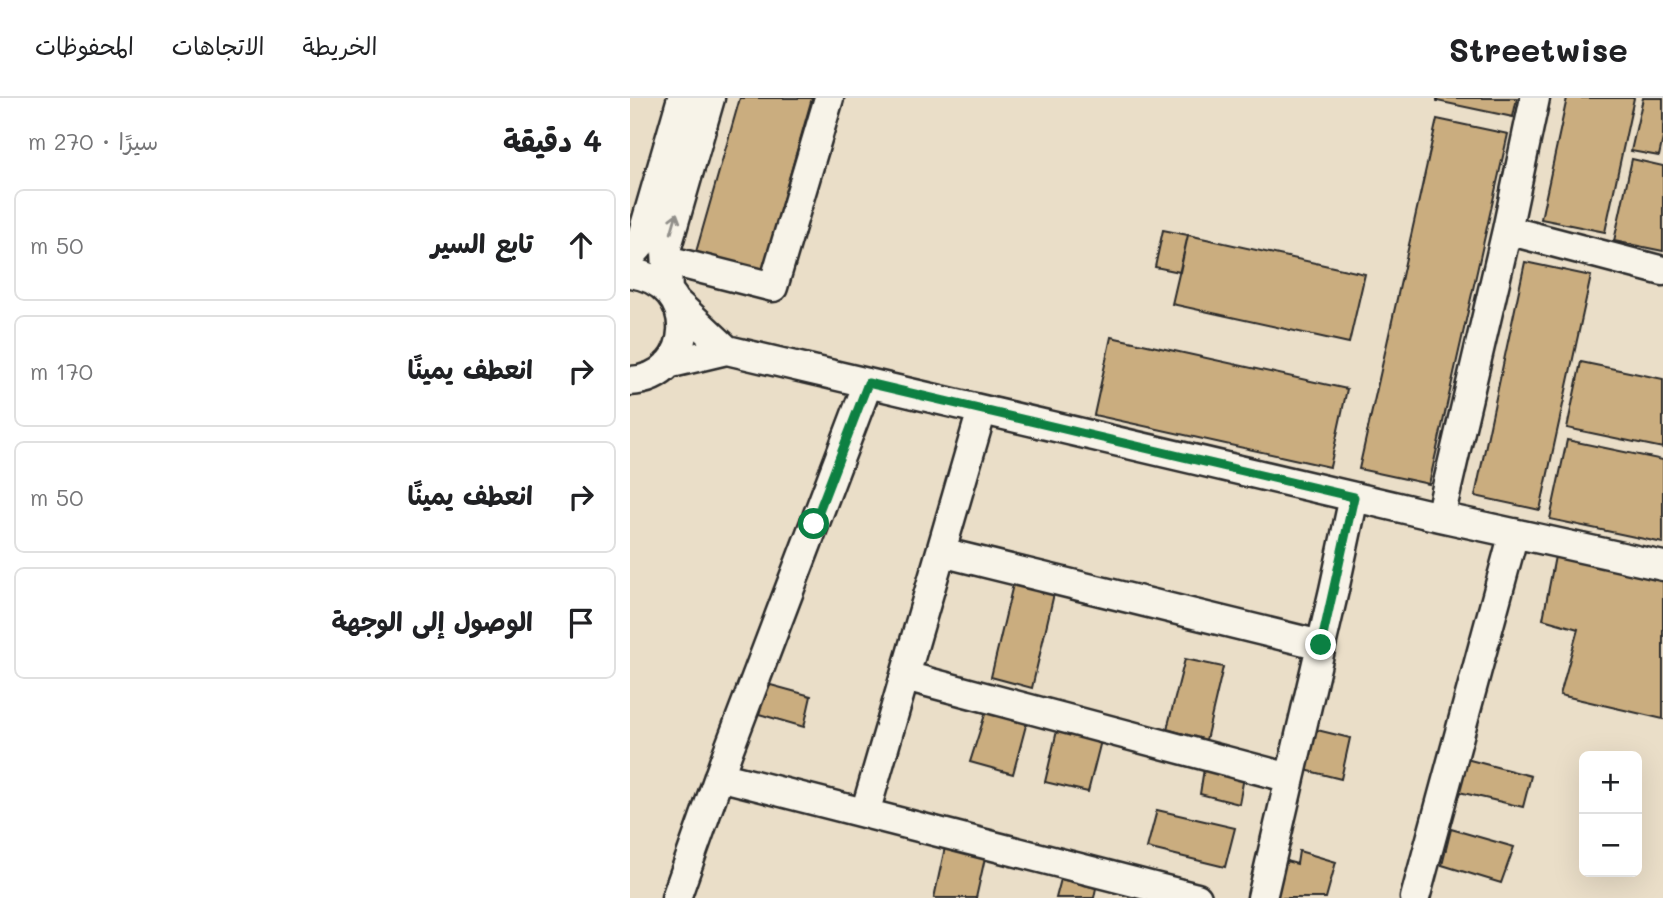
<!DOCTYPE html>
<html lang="ar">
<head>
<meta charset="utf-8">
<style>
	body { margin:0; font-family:Mali,"Playpen Sans Arabic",sans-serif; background:#f6f6f6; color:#202124; direction:rtl }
	.controls { position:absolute; right:21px; bottom:21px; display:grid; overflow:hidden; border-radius:10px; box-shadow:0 7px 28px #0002 }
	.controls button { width:63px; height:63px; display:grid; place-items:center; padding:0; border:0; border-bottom:2px solid #e0e0e0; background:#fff; color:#202124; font:35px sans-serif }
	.stop { position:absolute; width:21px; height:21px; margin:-16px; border:5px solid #0b8043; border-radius:50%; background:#fff }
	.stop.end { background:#0b8043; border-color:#fff; box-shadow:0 2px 7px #0008 }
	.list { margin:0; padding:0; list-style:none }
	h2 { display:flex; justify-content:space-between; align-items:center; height:91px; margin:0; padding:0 28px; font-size:30px }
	h2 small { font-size:23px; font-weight:400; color:#757577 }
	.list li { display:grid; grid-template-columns:46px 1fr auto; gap:21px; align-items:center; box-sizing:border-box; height:112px; margin:0 14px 14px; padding:0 14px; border:2px solid #e0e0e0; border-radius:10px }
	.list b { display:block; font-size:26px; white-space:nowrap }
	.list em { font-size:23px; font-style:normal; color:#757577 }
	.icon { flex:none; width:38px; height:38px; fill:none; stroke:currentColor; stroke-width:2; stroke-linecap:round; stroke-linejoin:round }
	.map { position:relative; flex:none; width:1033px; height:800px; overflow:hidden; direction:ltr }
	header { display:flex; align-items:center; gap:42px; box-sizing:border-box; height:98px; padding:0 35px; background:#fff; border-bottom:2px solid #e0e0e0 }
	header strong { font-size:33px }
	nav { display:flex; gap:38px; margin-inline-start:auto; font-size:24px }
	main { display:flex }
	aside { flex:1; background:#fff }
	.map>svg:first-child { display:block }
	.building { fill:#caad7f; stroke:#2b2b2b; stroke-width:2 }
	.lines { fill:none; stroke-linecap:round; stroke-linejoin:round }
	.minor-casing { stroke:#2b2b2b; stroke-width:33 }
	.minor { stroke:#f7f3e8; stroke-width:28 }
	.oneway { stroke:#918f8a }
	.route { stroke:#0b8043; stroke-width:9 }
</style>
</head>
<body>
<header>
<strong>Streetwise</strong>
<nav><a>الخريطة</a><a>الاتجاهات</a><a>المحفوظات</a></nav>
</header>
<main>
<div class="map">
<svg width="1033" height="800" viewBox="0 0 1033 800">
	<rect width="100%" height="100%" fill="#eadec8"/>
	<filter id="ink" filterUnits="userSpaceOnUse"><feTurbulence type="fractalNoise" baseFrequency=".0143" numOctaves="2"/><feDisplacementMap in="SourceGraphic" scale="14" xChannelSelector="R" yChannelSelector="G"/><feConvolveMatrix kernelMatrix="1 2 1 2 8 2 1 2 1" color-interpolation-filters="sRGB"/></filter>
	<g filter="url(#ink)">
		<path class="building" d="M110 0H182L133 172 66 154Z
			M807 0H887L883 19 807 3Z
			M937 0H1004L975 134 911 121Z
			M1013 0H1033V40L1029 58 1001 53Z
			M807 21 878 36 799 386 729 371Z
			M1002 61 1033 68V153L984 143Z
			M533 132 558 137 550 174 525 169Z
			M558 137 735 176 719 245 542 206Z
			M895 164 961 178 910 412 845 398Z
			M481 239 717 291 700 369 464 317Z
			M951 264 1033 281V350L937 330Z
			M937 342 1033 362V445L920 421Z
			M926 453 1033 478V621L930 597 948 531 913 521Z
			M385 478 426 487 402 590 361 579Z
			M555 561 593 569 576 642 537 631Z
			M137 586 181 598 174 629 129 616Z
			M358 607 399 616 383 676 340 664Z
			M429 624 473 635 458 694 415 684Z
			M683 631 720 640 711 681 675 672Z
			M836 661 901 678 893 709 829 694Z
			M575 664 615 674 609 706 570 696Z
			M527 712 605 730 595 769 517 750Z
			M821 731 884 749 871 785 812 767Z
			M317 740 357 751 346 800H304Z
			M669 753 706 764 696 800H647L656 763 667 766Z
			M431 781 466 790 464 800H426Z"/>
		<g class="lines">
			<defs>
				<path id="minor" d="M877 132 1033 173
					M0 159 9 149 52 0
					M37 162 143 189 199 0
					M0 175C72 184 67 280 0 283
					M38 193 36 152 80 0
					M47 205 97 252
					M38 266 97 252 810 419 1033 468
					M810 419 877 132 905 0
					M311 454 691 547
					M275 578 660 680
					M89 678 567 800
					M235 715 352 312
					M46 800 97 656 238 285
					M632 800 704 492 724 399
					M785 800 884 435"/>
			</defs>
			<use href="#minor" class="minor-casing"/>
			<use href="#minor" class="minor"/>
		</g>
		<defs><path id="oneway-shaft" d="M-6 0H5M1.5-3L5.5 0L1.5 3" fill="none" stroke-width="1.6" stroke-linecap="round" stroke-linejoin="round" transform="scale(1.75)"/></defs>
		<use class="oneway" href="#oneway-shaft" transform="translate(44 125) rotate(-74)"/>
	</g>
	<g class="lines" filter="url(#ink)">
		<path class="route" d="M184 426 238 285 724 399 691 547"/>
	</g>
</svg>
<div class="controls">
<button>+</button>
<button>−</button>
</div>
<div class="stop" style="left:184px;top:426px"></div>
<div class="stop end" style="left:691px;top:547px"></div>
</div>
<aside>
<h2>4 دقيقة<small>سيرًا · 270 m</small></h2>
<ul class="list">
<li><svg class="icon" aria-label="ahead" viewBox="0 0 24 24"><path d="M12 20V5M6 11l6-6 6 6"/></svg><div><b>تابع السير</b></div><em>50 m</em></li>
<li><svg class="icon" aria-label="right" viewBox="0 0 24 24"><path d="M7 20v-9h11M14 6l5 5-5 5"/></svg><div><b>انعطف يمينًا</b></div><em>170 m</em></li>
<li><svg class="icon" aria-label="right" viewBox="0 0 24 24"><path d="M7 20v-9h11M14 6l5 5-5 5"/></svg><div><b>انعطف يمينًا</b></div><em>50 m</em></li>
<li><svg class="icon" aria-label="arrive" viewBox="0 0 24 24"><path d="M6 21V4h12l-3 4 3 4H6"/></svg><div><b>الوصول إلى الوجهة</b></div></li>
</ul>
</aside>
</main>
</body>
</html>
